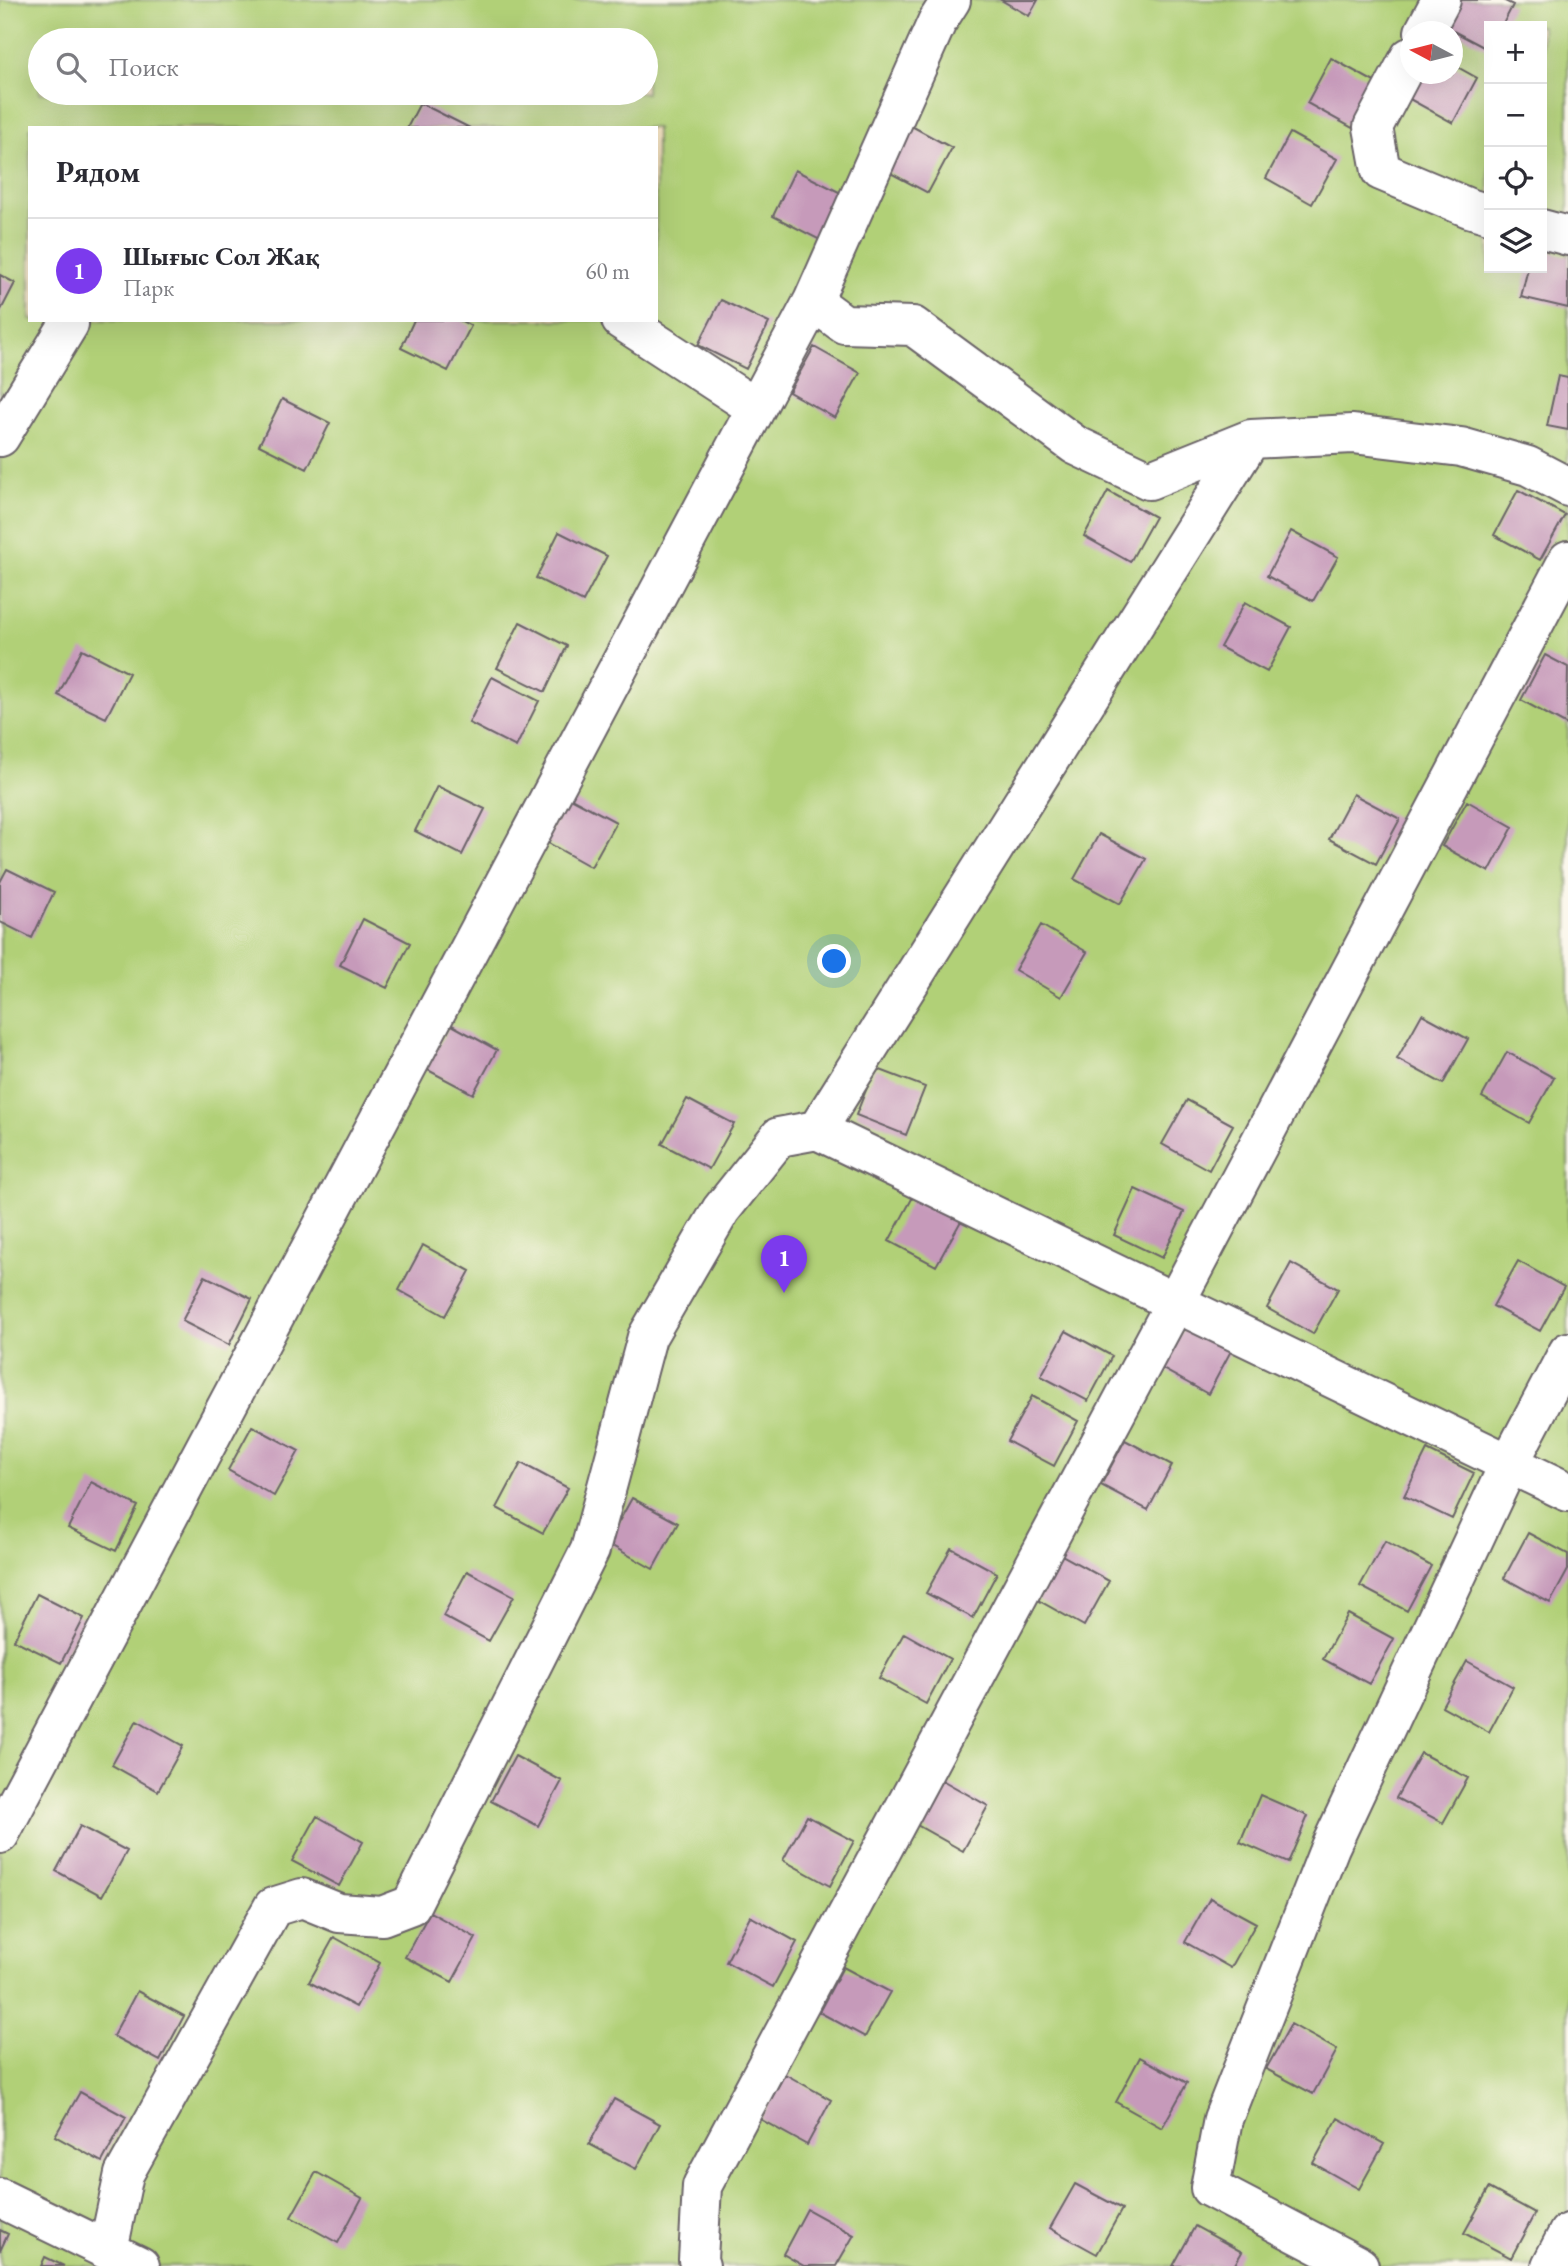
<!DOCTYPE html>
<html lang="ru">
<head>
<meta charset="utf-8">
<style>
	body { margin:0; font-family:"EB Garamond",serif; background:#f2f2f3; color:#2b2b33 }
	.controls { position:absolute; right:21px; top:21px; display:grid; overflow:hidden; border-radius:0px; box-shadow:0 7px 28px #0002 }
	.controls button { width:63px; height:63px; display:grid; place-items:center; padding:0; border:0; border-bottom:2px solid #e1e1e2; background:#fff; color:#2b2b33; font:35px sans-serif }
	.compass { position:absolute; left:1400px; top:21px; width:63px; height:63px; border-radius:50%; background:#fff; box-shadow:0 7px 28px #0002; rotate:277deg }
	.you { position:absolute; left:835px; top:962px; width:24px; height:24px; margin:-18px; border:5px solid #fff; border-radius:50%; background:#1a73e8; box-shadow:0 0 0 10px #1a73e833 }
	.badge { display:grid; place-items:center; width:46px; height:46px; border-radius:50%; background:#7c3aed; color:#fff; font-size:23px; font-weight:700 }
	.pin { position:absolute; translate:-50% -58px; filter:drop-shadow(0 2px 4px #0008) }
	.pin::after { content:''; position:absolute; top:37px; width:24px; height:21px; background:inherit; clip-path:polygon(0 0,100% 0,50% 100%) }
	.list { margin:0; padding:0; list-style:none }
	h2 { display:flex; justify-content:space-between; align-items:center; height:91px; margin:0; padding:0 28px; font-size:30px }
	h2 small { font-size:23px; font-weight:400; color:#7c7c81 }
	.list li { display:grid; grid-template-columns:46px 1fr auto; gap:21px; align-items:center; box-sizing:border-box; height:105px; padding:0 28px; border-top:2px solid #e1e1e2 }
	.list b { display:block; font-size:26px; white-space:nowrap }
	.list p { margin:0; font-size:23px; white-space:nowrap; color:#7c7c81 }
	.list em { font-size:23px; font-style:normal; color:#7c7c81 }
	.icon { flex:none; width:38px; height:38px; fill:none; stroke:currentColor; stroke-width:2; stroke-linecap:round; stroke-linejoin:round }
	.map { position:relative; flex:none; width:1568px; height:2266px; overflow:hidden }
	.search { position:absolute; background:#fff; box-shadow:0 7px 28px #0002; left:28px; top:28px; width:630px; height:77px; display:flex; align-items:center; gap:18px; box-sizing:border-box; padding:0 24px; border-radius:38px; color:#7c7c81; font-size:26px }
	.panel { position:absolute; background:#fff; box-shadow:0 7px 28px #0002; left:28px; top:126px; width:630px; height:196px; border-radius:0px }
	.map>svg:first-child { display:block }
	.green { fill:#b1d077; stroke:#6a7959; stroke-width:2; fill-rule:evenodd }
	.building { fill:#c69aba }
	.lines { fill:none; stroke-linecap:round; stroke-linejoin:round }
	.minor-casing { stroke:#6a6367; stroke-width:42 }
	.minor { stroke:#fff; stroke-width:38 }
</style>
</head>
<body>
<div class="map">
<svg width="1568" height="2266" viewBox="0 0 1568 2266">
	<rect width="100%" height="100%" fill="#fbf7ec"/>
	<filter id="ink" filterUnits="userSpaceOnUse"><feTurbulence type="fractalNoise" baseFrequency=".0143" numOctaves="2"/><feDisplacementMap in="SourceGraphic" scale="14" xChannelSelector="R" yChannelSelector="G"/><feConvolveMatrix kernelMatrix="1 2 1 2 8 2 1 2 1" color-interpolation-filters="sRGB"/></filter>
	<filter id="wash" filterUnits="userSpaceOnUse"><feTurbulence type="fractalNoise" baseFrequency=".00686" numOctaves="4" result="noise"/><feDisplacementMap in="SourceGraphic" scale="28" xChannelSelector="R" yChannelSelector="G"/><feGaussianBlur stdDeviation="1.57" result="paint"/><feColorMatrix in="noise" values="0 0 0 0 0 0 0 0 0 0 0 0 0 0 0 0 0 1.4 0 .05"/><feComposite in="paint" operator="in"/></filter>
	<g filter="url(#wash)">
		<rect width="100%" height="100%" fill="#efdcba"/>
		<path class="green" d="M0 0H1568V2266H0ZM1489 26H1542V268H1489ZM1410 32H1452V74H1410ZM40 40H646V93H40ZM30 128H656V320H30Z"/>
		<g id="blocks">
			<path class="building" d="M1001 0H1038L1029 16Z
				M1456 0H1503L1513 5 1502 26H1489V50L1442 25Z
				M1331 58 1378 84 1354 129 1307 103Z
				M1452 64 1477 78 1453 123 1406 97 1419 74H1452Z
				M420 103 470 128H407Z
				M906 123 952 148 928 193 881 168Z
				M1290 133 1337 159 1312 204 1266 178Z
				M795 170 843 194 820 240 773 216Z
				M1542 249 1568 256V308L1521 297 1528 268H1542Z
				M0 275 15 283 0 312Z
				M721 300 769 323 746 369 698 345Z
				M414 320H460L471 326 448 371 401 348Z
				M814 347 860 373 835 418 789 392Z
				M1558 376 1568 378V430L1547 426Z
				M282 399 330 423 307 469 259 445Z
				M1518 490 1565 515 1540 560 1494 535Z
				M1108 491 1155 517 1130 562 1084 536Z
				M1291 531 1338 557 1313 601 1267 576Z
				M559 532 607 556 583 602 536 578Z
				M1245 602 1291 627 1267 672 1220 647Z
				M520 622 567 646 545 692 497 668Z
				M82 649 129 673 106 718 58 695Z
				M1545 655 1568 667 1567 725 1521 700Z
				M492 677 539 701 516 747 469 723Z
				M437 786 485 809 462 855 415 831Z
				M1353 794 1400 819 1376 864 1329 839Z
				M569 797 616 822 591 867 545 841Z
				M1467 801 1513 827 1489 872 1442 846Z
				M1099 834 1146 859 1120 904 1074 879Z
				M7 869 54 892 32 938 0 922V882Z
				M363 919 410 943 387 988 340 965Z
				M1041 925 1087 952 1061 997 1015 970Z
				M1422 1014 1468 1039 1443 1084 1397 1059Z
				M450 1024 497 1050 473 1094 426 1069Z
				M1507 1052 1554 1078 1529 1123 1482 1097Z
				M875 1068 925 1087 906 1135 856 1115Z
				M687 1099 734 1124 709 1169 662 1144Z
				M1187 1100 1233 1125 1209 1170 1162 1144Z
				M1135 1189 1184 1212 1162 1258 1114 1235Z
				M914 1195 961 1221 936 1266 889 1241Z
				M423 1245 470 1271 445 1316 399 1290Z
				M1518 1261 1564 1287 1540 1331 1493 1306Z
				M1291 1263 1338 1289 1313 1334 1267 1308Z
				M205 1276 252 1299 229 1345 182 1321Z
				M1186 1323 1232 1349 1208 1394 1161 1368Z
				M1066 1331 1112 1356 1088 1401 1041 1376Z
				M1032 1396 1078 1421 1054 1466 1007 1441Z
				M252 1426 299 1451 274 1496 228 1470Z
				M1125 1440 1172 1465 1148 1510 1101 1485Z
				M1427 1450 1474 1473 1452 1519 1404 1496Z
				M521 1463 568 1488 543 1533 497 1508Z
				M91 1482 138 1506 116 1551 68 1528Z
				M632 1498 678 1523 653 1569 607 1543Z
				M1528 1533 1568 1554V1570L1550 1603 1504 1578Z
				M1385 1541 1431 1566 1407 1611 1360 1586Z
				M951 1548 997 1573 973 1618 926 1593Z
				M1062 1555 1109 1581 1084 1626 1038 1600Z
				M467 1571 514 1596 489 1641 443 1616Z
				M37 1594 84 1618 61 1663 14 1640Z
				M1348 1614 1394 1639 1369 1684 1323 1659Z
				M904 1633 950 1659 926 1704 879 1678Z
				M1467 1661 1513 1687 1489 1732 1442 1706Z
				M137 1720 183 1746 158 1791 112 1765Z
				M1421 1753 1468 1778 1443 1823 1396 1798Z
				M515 1756 562 1781 538 1826 491 1801Z
				M942 1780 988 1806 963 1851 917 1825Z
				M1260 1795 1308 1816 1288 1863 1240 1842Z
				M317 1816 363 1842 339 1886 292 1861Z
				M807 1816 854 1841 830 1886 783 1860Z
				M80 1826 127 1851 102 1896 56 1871Z
				M1210 1898 1256 1923 1231 1968 1185 1942Z
				M430 1912 476 1938 452 1982 405 1957Z
				M750 1916 797 1942 773 1987 726 1962Z
				M334 1937 380 1963 356 2007 309 1982Z
				M843 1967 890 1992 865 2037 819 2012Z
				M137 1991 184 2016 160 2061 113 2036Z
				M1291 2024 1337 2050 1313 2094 1266 2069Z
				M1140 2057 1187 2083 1162 2128 1116 2102Z
				M785 2074 831 2100 807 2145 760 2119Z
				M80 2092 126 2117 102 2162 55 2136Z
				M614 2099 660 2124 636 2169 589 2144Z
				M1338 2118 1384 2144 1359 2189 1313 2163Z
				M316 2172 362 2198 338 2243 291 2217Z
				M1075 2184 1122 2209 1097 2254 1050 2228Z
				M1489 2188 1535 2213 1511 2258 1464 2233Z
				M807 2209 854 2235 836 2266H804L783 2254Z
				M1195 2226 1242 2252 1234 2266H1173Z
				M0 2230 8 2234 0 2251Z
				M45 2257 64 2266H41Z"/>
		</g>
	</g>
	<g filter="url(#ink)">
		<use href="#blocks" fill-opacity="0" stroke="#6a6367" stroke-width="2"/>
		<g class="lines">
			<defs>
				<path id="minor" d="M1424 32 1441 0
					M1410 57 1373 127 1381 171 1469 208 1489 214
					M1542 229 1568 236
					M813 301 844 324 913 326 1075 445 1149 480 1251 439
					M621 320 756 408
					M0 437 69 324
					M817 1130 1568 1492
					M0 1834 813 301 937 22 951 0
					M0 2198 140 2266
					M108 2250 124 2174 273 1907 302 1898 339 1913 382 1916 411 1905 590 1550 647 1337 721 1210 779 1137 817 1130 1251 439 1353 434 1461 447 1528 466 1568 487
					M700 2266 698 2260 702 2186 1175 1303 1568 560
					M1359 2266 1210 2188 1223 2119 1330 1847 1509 1464 1568 1352
					M1551 2266 1568 2233"/>
			</defs>
			<use href="#minor" class="minor-casing"/>
			<use href="#minor" class="minor"/>
		</g>
	</g>
</svg>
<div class="controls">
<button>+</button>
<button>−</button>
<button><svg class="icon" aria-label="locate" viewBox="0 0 24 24"><circle cx="12" cy="12" r="6"/><path d="M12 2v4M12 18v4M2 12h4M18 12h4"/></svg></button>
<button><svg class="icon" aria-label="layers" viewBox="0 0 24 24"><path d="M12 4l9 5-9 5-9-5zM3 14l9 5 9-5"/></svg></button>
</div>
<svg class="compass" viewBox="-18 -18 36 36"><path d="M0-13l5 13h-10z" fill="#e53935"/><path d="M0 13l5-13h-10z" fill="#7c7c81"/></svg>
<div class="you"></div>
<div class="pin badge" style="left:784px;top:1293px">1</div>
<div class="search"><svg class="icon" aria-label="search" viewBox="0 0 24 24"><circle cx="10" cy="10" r="6"/><path d="M15 15l6 6"/></svg>Поиск</div>
<section class="panel">
<h2>Рядом<small></small></h2>
<ul class="list">
<li><span class="badge">1</span><div><b>Шығыс Сол Жақ</b><p>Парк</p></div><em>60 m</em></li>
</ul>
</section>
</div>
</body>
</html>
